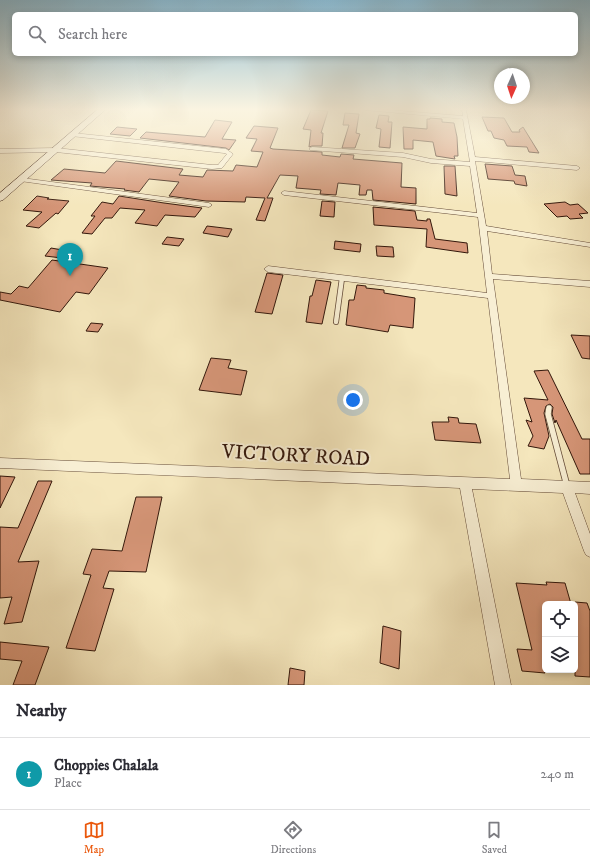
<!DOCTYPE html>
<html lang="en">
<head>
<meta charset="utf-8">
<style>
	body { margin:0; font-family:"IM FELL DW Pica",serif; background:#f2f2f3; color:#2b2b33 }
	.controls { position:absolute; right:12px; bottom:12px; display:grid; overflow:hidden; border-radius:6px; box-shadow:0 2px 6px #0003 }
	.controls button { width:36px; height:36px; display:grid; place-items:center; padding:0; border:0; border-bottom:1px solid #e1e1e2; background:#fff; color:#2b2b33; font:20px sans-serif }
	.compass { position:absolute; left:494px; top:68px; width:36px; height:36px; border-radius:50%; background:#fff; box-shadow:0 2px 6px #0003; rotate:183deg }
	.you { position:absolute; left:353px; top:400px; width:14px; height:14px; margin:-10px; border:3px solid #fff; border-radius:50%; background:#1a73e8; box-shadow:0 0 0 6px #1a73e833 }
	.badge { display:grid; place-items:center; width:26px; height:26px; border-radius:50%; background:#ea580c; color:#fff; font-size:13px; font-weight:700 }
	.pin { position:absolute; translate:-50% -33px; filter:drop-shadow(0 1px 2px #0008) }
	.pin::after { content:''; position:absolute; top:21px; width:14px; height:12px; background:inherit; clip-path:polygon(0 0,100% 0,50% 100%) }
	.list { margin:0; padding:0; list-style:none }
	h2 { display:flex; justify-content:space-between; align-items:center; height:52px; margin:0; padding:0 16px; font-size:17px }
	h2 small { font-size:13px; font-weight:400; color:#7c7c81 }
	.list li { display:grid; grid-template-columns:26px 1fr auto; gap:12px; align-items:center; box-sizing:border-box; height:72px; padding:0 16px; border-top:1px solid #e1e1e2 }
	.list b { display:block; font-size:15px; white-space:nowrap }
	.list p { margin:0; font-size:13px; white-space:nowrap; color:#7c7c81 }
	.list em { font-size:13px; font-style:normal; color:#7c7c81 }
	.icon { flex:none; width:22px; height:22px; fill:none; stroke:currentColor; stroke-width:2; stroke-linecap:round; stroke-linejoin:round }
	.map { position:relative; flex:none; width:590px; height:685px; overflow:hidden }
	.search { position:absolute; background:#fff; box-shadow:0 2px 6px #0003; left:12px; right:12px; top:12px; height:44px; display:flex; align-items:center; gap:10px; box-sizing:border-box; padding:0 14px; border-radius:6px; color:#7c7c81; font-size:15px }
	.sheet { height:124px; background:#fff }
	nav { display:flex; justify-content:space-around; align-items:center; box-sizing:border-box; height:56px; border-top:1px solid #e1e1e2; background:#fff; font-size:11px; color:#7c7c81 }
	nav a { display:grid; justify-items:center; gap:2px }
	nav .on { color:#ea580c }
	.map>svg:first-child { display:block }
	.building { fill:#d69678; stroke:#33170b }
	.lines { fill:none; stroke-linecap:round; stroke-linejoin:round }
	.lane-far1-casing { stroke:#644b38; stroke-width:6 }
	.lane-casing { stroke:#644b38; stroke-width:7 }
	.street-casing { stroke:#644b38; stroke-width:1 }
	.secondary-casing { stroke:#33170b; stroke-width:1 }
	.lane-far1 { stroke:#f8efd4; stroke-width:4.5 }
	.lane { stroke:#f8efd4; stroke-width:5.5 }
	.street { fill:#f8efd4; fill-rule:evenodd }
	.secondary { fill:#f8efd4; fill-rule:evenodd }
	.labels { text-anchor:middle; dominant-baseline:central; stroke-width:4; stroke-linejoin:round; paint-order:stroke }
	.near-street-label { font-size:20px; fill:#33170b; stroke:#f8efd4 }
</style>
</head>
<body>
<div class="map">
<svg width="590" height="685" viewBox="0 0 590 685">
	<rect width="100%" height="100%" fill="#f5e7bd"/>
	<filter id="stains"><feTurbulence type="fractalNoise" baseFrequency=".005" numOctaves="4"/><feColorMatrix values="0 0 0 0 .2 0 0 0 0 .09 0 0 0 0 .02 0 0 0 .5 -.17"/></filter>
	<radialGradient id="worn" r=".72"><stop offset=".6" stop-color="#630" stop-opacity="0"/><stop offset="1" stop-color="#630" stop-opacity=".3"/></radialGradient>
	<path class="building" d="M311 110 328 111 321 133H323L322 146H312L309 147 311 130 303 129Z
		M345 113 359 114 356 133 360 134 355 148H342L349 125H343Z
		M379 115 389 116 388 122H392L390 148 379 147 381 129 376 128Z
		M482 117 504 118 512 132H520L519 130 523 127 539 153 529 152 527 147 507 146 504 140 494 138 491 131H488Z
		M430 118 442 119V122L454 123 457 137 458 156H454L455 159 436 156 433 142 413 140V149H404L403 127 427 129V119H430Z
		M215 120 232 122 222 139 236 140 229 150 226 148 140 138 146 132 205 137Z
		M254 126 278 128 270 148 273 149 322 152V155L340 157 341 154 354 155 353 159 402 163 401 187 416 188V204L373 200 372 190H367L366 195H359L360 185 338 183 336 195 320 194 321 190 296 188 298 176 280 175 267 198H273L265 221 256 220 265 198 246 197 245 202 206 201 169 196 179 182 149 179 139 192 124 190 125 189 90 186 92 183 51 180 64 169 105 173 116 161 183 169 179 175 203 177 207 170 233 171 236 165 257 167 263 152 251 151 257 139 246 138Z
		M117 127 137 129 130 136 110 134Z
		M485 164 512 166 515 175 525 176 527 186 515 184 514 181 488 179Z
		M444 166H455L457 196 445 194Z
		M37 196 49 198 47 199 69 201 58 214 56 213 39 228 26 226 42 212 23 210Z
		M119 196 164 203 202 208 195 217 165 215 157 226 135 223 145 210 120 208 112 218H105L92 234 82 233 95 216H91L102 202 113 204Z
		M322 201 335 202 334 217 320 216Z
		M565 202 570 205 578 204 588 213 579 214 583 218 570 219 567 216 557 217 544 204Z
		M373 207 415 211 417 220 427 221V219H430L435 239 467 243 468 253 426 247 427 229 374 225Z
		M207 226 232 229 228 237 203 233Z
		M167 237 184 239 179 246 162 244Z
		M335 241 361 244 360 252 334 249Z
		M376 246 393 247 394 257 377 256Z
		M51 248 68 251 62 258 45 256Z
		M52 260 108 268 89 294 76 292 60 312 0 300V292L11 294 19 286 28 288Z
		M267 273 283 275 272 314 255 312Z
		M316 280 331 282 322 324 306 322 310 296H312Z
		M357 285 366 286V288L384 290V293L415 298 413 328 390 325 388 332 346 325 349 300H354Z
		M91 323 103 324 98 332 86 331Z
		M571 335 590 336V359L582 358Z
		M211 358 231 360 228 368 247 371 241 395 199 390Z
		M548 370 582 439H590V474H580L556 420 555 423 552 414 553 407 550 404 546 406 544 413 549 436 544 449 528 446 533 436 526 420 532 422 524 398 548 400 534 371Z
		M448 417 458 418 459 423 476 424 481 443 435 440 432 422H449Z
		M0 476 15 477 0 508Z
		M38 481H52L18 562 39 561 22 622 4 624 12 597 0 598V527L18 528Z
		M136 497H162L146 572 109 571 103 588 114 589 95 651 66 648 91 575 83 574 92 549 122 551Z
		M546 582 565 583 571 604H545V673L522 671 517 649 532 650 516 583 547 585Z
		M575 602 587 603 590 611V677L575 676Z
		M383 626 401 631 399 669 380 663Z
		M0 642 49 647 35 685H13L22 661 0 659Z
		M290 668 305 671 304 685H288Z"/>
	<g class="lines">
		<defs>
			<path id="lane-far1" d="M336 322 342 278"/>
			<path id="lane" d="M549 408 548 414 567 486"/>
			<path id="street" d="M365 110H389L463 116 462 110H466L475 157 577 166 580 168 577 170 475 161 486 226 590 243V247L487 231 492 274 590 281V287L493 279 521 479 590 482V494L575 493 590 534V557L586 555 584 551 563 493 472 489 511 685H495L460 488 0 468V458L510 479 488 298 268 272 264 269 268 266 487 293 478 217 284 195 281 193 284 191 477 213 470 166 431 163 403 157 310 150 309 149 312 147 403 153 431 159 470 162 463 119Z
				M73 133 226 149 233 154 222 168 212 169 56 152 0 153V149L56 148 212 165H218L227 154 224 153 71 136V134Z
				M22 178 209 203 212 205 209 207 20 181 19 180Z"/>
			<path id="secondary" d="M97 110H105L3 200 0 201V193Z"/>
		</defs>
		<use href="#lane-far1" class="lane-far1-casing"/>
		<use href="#lane" class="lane-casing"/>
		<use href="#street" class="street-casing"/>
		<use href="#secondary" class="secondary-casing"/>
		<use href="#lane-far1" class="lane-far1"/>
		<use href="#lane" class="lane"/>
		<use href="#street" class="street"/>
		<use href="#secondary" class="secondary"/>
	</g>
	<linearGradient id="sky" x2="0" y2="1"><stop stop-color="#89b9d1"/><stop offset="0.53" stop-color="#faf4e1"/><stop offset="1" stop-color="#faf4e1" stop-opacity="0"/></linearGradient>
	<rect width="590" height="206" fill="url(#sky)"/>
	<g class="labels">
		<g class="near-street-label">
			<text transform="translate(296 456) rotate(3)">VICTORY ROAD</text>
		</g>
	</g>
	<rect width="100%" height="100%" filter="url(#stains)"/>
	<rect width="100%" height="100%" fill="url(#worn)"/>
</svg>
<div class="controls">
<button><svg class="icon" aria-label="locate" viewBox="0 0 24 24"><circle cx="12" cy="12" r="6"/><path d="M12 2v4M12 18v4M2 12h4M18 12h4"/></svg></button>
<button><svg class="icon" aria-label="layers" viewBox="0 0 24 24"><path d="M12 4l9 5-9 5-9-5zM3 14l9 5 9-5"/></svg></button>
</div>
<svg class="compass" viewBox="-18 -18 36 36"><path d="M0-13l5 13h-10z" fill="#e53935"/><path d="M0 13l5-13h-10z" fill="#7c7c81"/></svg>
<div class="you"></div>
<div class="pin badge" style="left:70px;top:276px;background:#0f9aa8">1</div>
<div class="search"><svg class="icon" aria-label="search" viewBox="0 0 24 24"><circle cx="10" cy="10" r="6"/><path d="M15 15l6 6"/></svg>Search here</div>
</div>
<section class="sheet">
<h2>Nearby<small></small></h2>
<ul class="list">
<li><span class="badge" style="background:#0f9aa8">1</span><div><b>Choppies Chalala</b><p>Place</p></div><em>240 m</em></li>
</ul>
</section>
<nav>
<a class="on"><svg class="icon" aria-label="map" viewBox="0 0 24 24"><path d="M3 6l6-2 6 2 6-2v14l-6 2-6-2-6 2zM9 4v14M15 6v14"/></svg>Map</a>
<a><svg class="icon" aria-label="directions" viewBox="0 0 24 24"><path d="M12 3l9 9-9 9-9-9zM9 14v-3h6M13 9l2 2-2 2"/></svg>Directions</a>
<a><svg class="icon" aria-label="saved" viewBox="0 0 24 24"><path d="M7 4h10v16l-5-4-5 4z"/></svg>Saved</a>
</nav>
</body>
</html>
